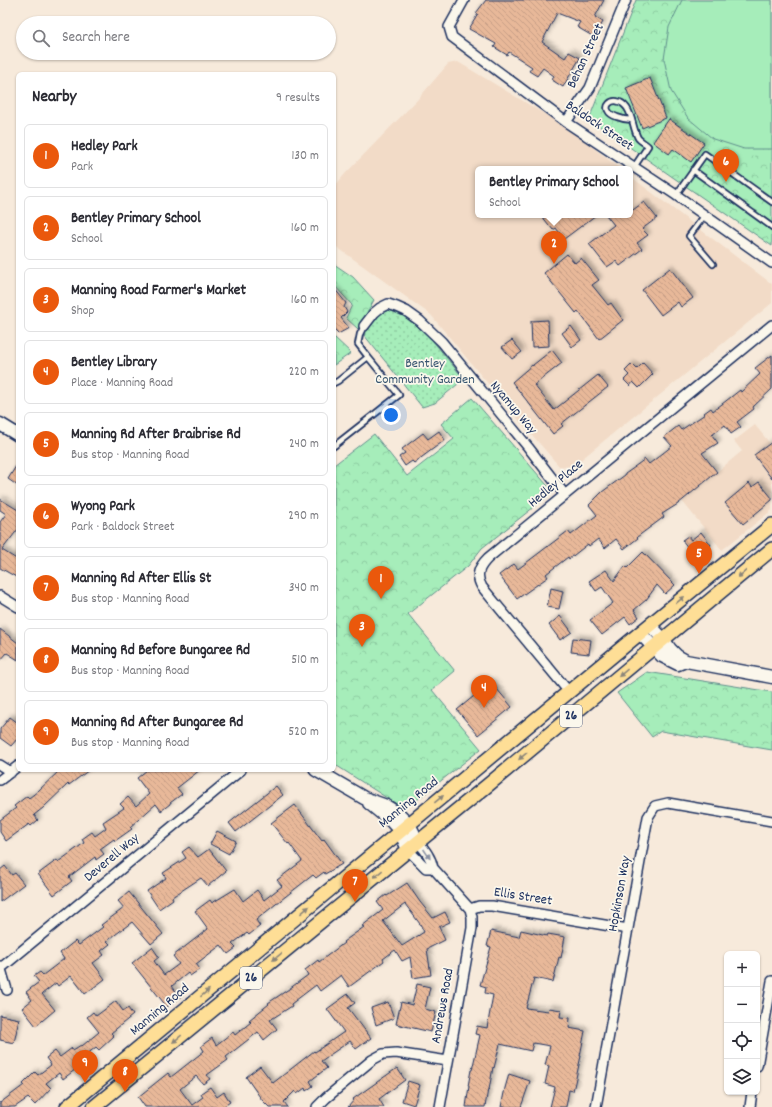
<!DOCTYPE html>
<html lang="en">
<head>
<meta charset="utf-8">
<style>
	body { margin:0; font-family:Dekko,sans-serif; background:#f7f7f7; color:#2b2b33 }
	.controls { position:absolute; right:12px; bottom:12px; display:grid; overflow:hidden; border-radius:6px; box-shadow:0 1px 3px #0004 }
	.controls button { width:36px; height:36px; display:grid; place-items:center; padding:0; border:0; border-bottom:1px solid #e1e1e2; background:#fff; color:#2b2b33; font:20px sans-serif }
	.you { position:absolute; left:391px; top:415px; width:14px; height:14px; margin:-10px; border:3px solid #fff; border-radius:50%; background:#1a73e8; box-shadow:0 0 0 6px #1a73e833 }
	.badge { display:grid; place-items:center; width:26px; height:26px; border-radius:50%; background:#ea580c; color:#fff; font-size:13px; font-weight:700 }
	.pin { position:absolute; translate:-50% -33px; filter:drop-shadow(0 1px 2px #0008) }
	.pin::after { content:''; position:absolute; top:21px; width:14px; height:12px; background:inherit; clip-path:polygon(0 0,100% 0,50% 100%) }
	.popup { position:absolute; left:475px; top:166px; width:158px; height:52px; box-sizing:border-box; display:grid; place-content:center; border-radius:6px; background:#fff; filter:drop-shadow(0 1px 3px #0005); font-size:13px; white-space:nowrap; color:#7c7c81 }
	.popup b { font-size:15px; color:#2b2b33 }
	.popup::after { content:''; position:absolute; left:50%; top:100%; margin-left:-8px; border:8px solid transparent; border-top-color:#fff }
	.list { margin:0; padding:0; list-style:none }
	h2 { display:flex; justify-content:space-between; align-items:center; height:52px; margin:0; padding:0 16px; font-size:17px }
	h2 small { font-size:13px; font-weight:400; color:#7c7c81 }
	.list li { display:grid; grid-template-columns:26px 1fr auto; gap:12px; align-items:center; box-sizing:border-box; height:64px; margin:0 8px 8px; padding:0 8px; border:1px solid #e1e1e2; border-radius:6px }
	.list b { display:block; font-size:15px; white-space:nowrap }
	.list p { margin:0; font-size:13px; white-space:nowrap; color:#7c7c81 }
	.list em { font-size:13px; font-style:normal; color:#7c7c81 }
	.icon { flex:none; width:22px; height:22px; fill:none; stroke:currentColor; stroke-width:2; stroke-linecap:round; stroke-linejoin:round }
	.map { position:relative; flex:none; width:772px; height:1107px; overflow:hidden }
	.search { position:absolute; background:#fff; box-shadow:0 1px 3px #0004; left:16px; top:16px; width:320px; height:44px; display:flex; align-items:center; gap:10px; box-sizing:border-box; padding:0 14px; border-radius:22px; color:#7c7c81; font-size:15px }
	.panel { position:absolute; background:#fff; box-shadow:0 1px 3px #0004; left:16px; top:72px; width:320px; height:700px; border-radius:6px }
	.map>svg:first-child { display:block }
	.built { fill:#f2dbc7 }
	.park { fill:url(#park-crowns); stroke:#608e8c }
	.garden { fill:url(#garden-dots); stroke:#608e8c }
	.pitch { fill:#a6edba; stroke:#608e8c }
	.building { fill:url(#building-back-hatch); stroke:#1b2f5e; fill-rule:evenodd; filter:url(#shadow) }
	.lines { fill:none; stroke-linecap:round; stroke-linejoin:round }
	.lane-casing { stroke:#1b2f5e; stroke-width:8 }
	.street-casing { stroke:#1b2f5e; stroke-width:12 }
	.secondary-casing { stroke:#1b2f5e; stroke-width:15 }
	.primary-casing { stroke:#1b2f5e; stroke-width:16 }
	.lane { stroke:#fbf7ec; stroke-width:4.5 }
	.street { stroke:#fbf7ec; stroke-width:9 }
	.secondary { stroke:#fbf7ec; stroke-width:12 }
	.primary { stroke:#fede96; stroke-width:13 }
	.oneway { fill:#8c867a }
	.oneway2 { fill:#8b93a5 }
	.labels { text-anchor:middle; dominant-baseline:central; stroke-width:3.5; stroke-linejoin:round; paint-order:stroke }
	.shield { fill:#fbf7ec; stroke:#5e6b89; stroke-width:1 }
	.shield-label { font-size:13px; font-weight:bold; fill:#1b2f5e }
	.street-label { font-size:14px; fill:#1b2f5e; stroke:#fbf7ec }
	.park-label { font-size:14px; fill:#375570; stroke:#fbf7ec }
</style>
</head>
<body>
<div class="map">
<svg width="772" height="1107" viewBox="0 0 772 1107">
	<defs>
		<pattern id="park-crowns" width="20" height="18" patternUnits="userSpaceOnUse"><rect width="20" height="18" fill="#a6edba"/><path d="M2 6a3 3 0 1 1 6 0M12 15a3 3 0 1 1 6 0" fill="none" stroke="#8ecca2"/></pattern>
		<pattern id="garden-dots" width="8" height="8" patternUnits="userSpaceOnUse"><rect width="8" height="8" fill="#a6edba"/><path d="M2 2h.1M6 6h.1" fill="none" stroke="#8ecca2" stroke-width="1.8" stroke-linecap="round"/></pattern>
		<pattern id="building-back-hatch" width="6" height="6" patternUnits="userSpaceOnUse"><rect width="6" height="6" fill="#e8b899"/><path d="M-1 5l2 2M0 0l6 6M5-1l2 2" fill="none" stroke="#c69e86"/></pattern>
		<filter id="shadow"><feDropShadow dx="3" dy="-3" stdDeviation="2" flood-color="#0004"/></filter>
	</defs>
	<rect width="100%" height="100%" fill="#f7eadb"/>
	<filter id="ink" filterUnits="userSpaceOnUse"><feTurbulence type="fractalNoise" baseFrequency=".025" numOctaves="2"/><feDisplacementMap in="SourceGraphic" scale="8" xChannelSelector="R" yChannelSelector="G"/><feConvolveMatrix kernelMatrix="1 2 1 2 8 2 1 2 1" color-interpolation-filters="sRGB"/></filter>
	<g filter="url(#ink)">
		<path class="built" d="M458 62 563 125 621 169H478V215H630V176L772 284V303L572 467 559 466 499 397 431 315 334 245V187L345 174 418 99 448 64Z
			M755 425 772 446V510L722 550 682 501 742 451 734 441Z"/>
		<path class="park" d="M636 0H772V246L589 119Z
			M334 264 353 277 374 300 358 329 346 318 352 305 334 285Z
			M334 337 351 353 334 365Z
			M472 398 553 492 482 548 468 566 408 614 455 671 432 690 481 749 413 803 401 807 334 764V465L374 434 407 476 454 439 441 424Z
			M647 672 772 692V750L661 731 652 737 617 693Z"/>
		<path class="garden" d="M389 310 405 317 428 335 464 379 435 403 422 407 364 335 380 314Z"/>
		<path class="pitch" d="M682 0H772V149H744L713 139 688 118 671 91 664 59 669 27Z"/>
		<path class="building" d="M486 0H604L595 17 603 22 594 37 577 27 580 22 557 13 542 42 565 58 569 52 580 58 563 87 552 80 554 76 543 68 537 76 529 71 532 67 509 52 507 55 494 47 496 44 469 29 478 14 476 13Z
			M650 78 666 118 642 128 626 88Z
			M669 119 704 143 691 162 673 149 669 154 653 142Z
			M644 202 657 218 642 229 648 235 637 243 642 249 620 266 616 261 607 267 589 244 614 225 606 215H630V212Z
			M541 215H596L564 239 556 228 553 230Z
			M567 254 575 263 581 258 599 280 592 285 608 305 611 303 623 320 599 339 578 311 576 313 544 273Z
			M670 268 693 298 681 307 678 302 661 315 642 290Z
			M334 288 346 303 344 307 347 312 341 318 349 328 338 334 334 330Z
			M548 320 549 346 532 347 531 321Z
			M571 326 581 340 572 347 562 333Z
			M512 340 522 352 512 359 502 347Z
			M552 350 562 363 534 385 554 410 598 375 608 387 561 424 563 426 553 434 512 382 532 365 533 366V365Z
			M772 355V389L753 407 754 409 737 422 741 427 731 434 725 425 712 435 718 443 702 453 717 472 678 504 662 514 664 517 637 537 638 538 624 549 616 539 605 548 598 539 589 546 588 544 569 559 568 557 546 574 548 577 517 599 499 575 514 564 518 569 568 531 571 535 597 515 589 505 602 492 625 475V474L635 467H634L645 459 649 464 672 446 664 437 678 426 681 430 705 414 704 413 711 408 713 411 740 390 741 392 760 374 755 368Z
			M643 363 653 374 639 388 633 382 630 386 624 380 629 375 625 371 632 364 637 369Z
			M439 431 445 440 414 463 412 461 405 466 399 457 405 453 402 449 423 433 428 439Z
			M772 442V479L754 455Z
			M18 463V486L8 479Z
			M759 482 772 498V500L743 524 725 503 749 483 752 487Z
			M0 499 18 510V529L2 550 18 560V578L0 568V522L6 514 0 510Z
			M701 532 711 545 695 557 682 540 688 536 691 540Z
			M643 552 675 585 665 594 657 585 646 600 634 610 639 617 630 624 625 617 602 635 590 620 613 603 602 587 596 591 589 581 606 570 614 581 625 566 627 568Z
			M551 588 563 591 559 609 547 607Z
			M560 616 572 632 560 640 549 625Z
			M0 629 18 643V660L7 653 0 661Z
			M573 638 591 640 589 654 571 652Z
			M491 682 512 707 478 735 457 710Z
			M10 717 18 723V738L11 746 0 738V729Z
			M60 770H89L69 785 68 784 43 808 34 815 38 820 31 826 29 824 6 841 0 832V820L16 808 14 806 27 796 29 798 38 791Z
			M147 770H200L177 788 182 794 170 803V804L161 811 156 804 130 827 132 829 115 841 114 839 100 849 104 854 96 860 95 857 69 877 72 881 54 895 38 874 57 860 58 862 84 843 82 839 92 832 95 836 106 828 103 822 124 808 120 804 128 797 136 806 149 794 137 778Z
			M276 786 283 795 236 832 229 823Z
			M295 805 322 841 324 839 342 864 325 874 324 872 316 878 313 875 281 900 256 920 260 926 249 935 247 933 232 944 236 948 228 954 221 945 196 964 200 969 190 976 188 973 172 986 180 997 167 1007 132 963 152 947 159 957 154 961 164 975 179 964 173 956 208 929 195 911 210 900 212 903 235 889 243 901 257 890 264 900 282 886 277 880 302 861 289 843 288 844 271 823Z
			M217 831 236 841 229 854 210 844Z
			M189 847 198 857 209 849 226 871 208 886 201 878 172 897 173 899 159 909 147 891 166 878 163 873 186 858 182 852Z
			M5 866 12 875 15 873 24 884 0 902V870Z
			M407 883 420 902 433 918 445 912 450 922 439 927 445 940 427 949 431 975 413 978 410 957 402 961 395 950 383 959 384 961 349 987 341 975 320 991 316 985 291 1004 292 1006 270 1020 277 1029 264 1040 258 1032 226 1057 228 1060 207 1075 210 1079 203 1084 196 1076 180 1089 192 1105 203 1097 201 1093 210 1087 217 1097 224 1092 230 1102 223 1107H145L138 1097 168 1073 171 1077 204 1051 201 1046 212 1038 216 1045 233 1032 235 1035 251 1022 249 1020 269 1004 268 1003 289 989 308 975 305 970 318 960 319 962 344 943 343 942 364 927 362 926 383 910 377 902 386 895 387 896ZM405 904 420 924 424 932 402 946 383 921Z
			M129 892 163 934 151 944 132 922 107 941 110 944 101 951 104 955 93 963 105 979 85 994 71 976 58 986 56 983 42 994 55 1010 36 1026 22 1008 32 1000 26 992 39 982 34 976 40 972 43 975 64 959 60 953 75 941 79 945 103 927 101 925 124 908 118 901Z
			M521 930 547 936 548 934 565 937 561 958 559 957 553 982 534 978 526 1008 548 1011 549 1008 561 1010 560 1017 570 1018 569 1028 585 1031 580 1056H581L573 1091 569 1090 566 1107H550L555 1087 545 1084 549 1066 545 1065 550 1046 533 1043 531 1051 500 1044 494 1068 493 1067 489 1090 488 1089 485 1107H466L469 1086H468L471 1070H472L480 1035 475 1034 477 1026 487 1028 493 995 485 993 486 987 480 985 491 947 487 946 491 931 519 937Z
			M417 984 430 987 425 1009 436 1012 431 1032 396 1024 401 1002 412 1005Z
			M348 994 355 1003 348 1008 371 1038 356 1049 350 1041 321 1061 327 1068 310 1081 313 1086 306 1091 305 1088 297 1094 295 1091 284 1102 288 1107H269L262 1100 246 1077 260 1066 273 1083 314 1051 315 1052 344 1032 327 1009Z
			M116 1001 123 1011 128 1008 133 1015 111 1033 114 1036 99 1050 96 1047 81 1059 84 1063 63 1079 59 1073 46 1083 51 1088 35 1105 28 1098 15 1107H0V1103L24 1085 23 1084 35 1072 38 1075 51 1065 46 1058 55 1051 60 1057 72 1048 73 1050 81 1045 82 1046 99 1032 87 1017 93 1012 96 1016Z
			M388 1002 394 1018 376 1025 371 1008Z
			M0 1015 19 1019 14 1043 0 1040Z
			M397 1068 405 1080 379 1099 384 1107H348L354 1100 353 1099Z
			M509 1074 530 1081 521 1107H501L505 1088Z
			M408 1081 420 1085 414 1105 402 1101Z"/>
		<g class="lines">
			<defs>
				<path id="lane" d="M632 120C627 120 622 119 617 117 596 110 614 91 627 108 633 117 633 129 638 138 640 141 645 143 648 146L634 167
					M693 170 772 227
					M676 195 705 154 772 202
					M705 215 689 236 713 264
					M364 326 360 334 358 344 368 357
					M334 383 338 381 368 357 399 395 334 446"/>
				<path id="street" d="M464 0 449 27 452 37 566 122 676 195 772 263
					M566 122 590 88 626 0
					M364 326 374 313 380 308 388 304 397 307 406 311 420 321 442 342 528 447 565 495
					M0 596 18 607
					M569 692 482 587C475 575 479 567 488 558L772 325
					M0 765 11 772
					M0 780 18 766
					M418 842C425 850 431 857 433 868L470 909 479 906H492L628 929
					M408 850 426 868H433
					M0 966 7 990
					M1 968 241 770
					M757 1066 772 981
					M317 1107 326 1098 372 1060 383 1054 396 1053 448 1061
					M440 1107 472 928V917L470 909
					M596 1107 648 817 655 806 668 803 772 821
					M750 1107 752 1092"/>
				<path id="secondary" d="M0 424 18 435
					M650 625 663 639 670 649 677 656 686 661 772 677
					M640 633 662 656 678 664 683 662
					M316 770 364 798 386 806 399 814 409 824 418 842
					M369 803 391 821 400 831 408 850"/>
				<path id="primary" d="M67 1107 640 633 772 525
					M94 1107 418 842 488 785 772 549"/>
			</defs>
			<use href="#lane" class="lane-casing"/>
			<use href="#street" class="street-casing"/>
			<use href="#secondary" class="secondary-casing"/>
			<use href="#primary" class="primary-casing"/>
			<use href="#lane" class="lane"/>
			<use href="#street" class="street"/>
			<use href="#secondary" class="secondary"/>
			<use href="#primary" class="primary"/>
		</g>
		<defs><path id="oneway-solid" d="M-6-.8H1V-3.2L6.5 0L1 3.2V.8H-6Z"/></defs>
		<g class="oneway">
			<use href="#oneway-solid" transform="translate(742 574) rotate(140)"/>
			<use href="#oneway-solid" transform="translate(680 600) rotate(-39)"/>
			<use href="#oneway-solid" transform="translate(623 673) rotate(140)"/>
			<use href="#oneway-solid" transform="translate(523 756) rotate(140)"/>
			<use href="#oneway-solid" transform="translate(439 799) rotate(-39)"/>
			<use href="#oneway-solid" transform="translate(378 874) rotate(141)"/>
			<use href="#oneway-solid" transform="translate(305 910) rotate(-40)"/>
			<use href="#oneway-solid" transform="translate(277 957) rotate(141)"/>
			<use href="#oneway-solid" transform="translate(205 993) rotate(-40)"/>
			<use href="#oneway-solid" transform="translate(177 1039) rotate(141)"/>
		</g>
		<use class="oneway2" href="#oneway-solid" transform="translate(427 854) rotate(56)"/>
	</g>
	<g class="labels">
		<g class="shield">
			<rect x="560" y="705" width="22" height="22" rx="3"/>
			<rect x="240" y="967" width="22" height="22" rx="3"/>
		</g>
		<g class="shield-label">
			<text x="571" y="716">26</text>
			<text x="251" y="978">26</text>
		</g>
		<g class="street-label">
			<text transform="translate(586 56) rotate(-65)">Behan Street</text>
			<text transform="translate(599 126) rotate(34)">Baldock Street</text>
			<text transform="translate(513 408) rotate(50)">Nyamup Way</text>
			<text transform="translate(556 484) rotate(-40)">Hedley Place</text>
			<text transform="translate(409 803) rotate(-39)">Manning Road</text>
			<text transform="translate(112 858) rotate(-40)">Deverell Way</text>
			<text transform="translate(620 894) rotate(-80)">Hopkinson Way</text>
			<text transform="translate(523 897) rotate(9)">Ellis Street</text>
			<text transform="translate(443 1006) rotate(-80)">Andrews Road</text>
			<text transform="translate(160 1010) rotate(-40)">Manning Road</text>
		</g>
		<g class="park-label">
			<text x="425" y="364">Bentley<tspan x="425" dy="16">Community Garden</tspan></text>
		</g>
	</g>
</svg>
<div class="controls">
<button>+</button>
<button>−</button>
<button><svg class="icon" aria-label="locate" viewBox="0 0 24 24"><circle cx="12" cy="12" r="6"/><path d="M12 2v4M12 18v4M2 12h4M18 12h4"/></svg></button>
<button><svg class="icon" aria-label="layers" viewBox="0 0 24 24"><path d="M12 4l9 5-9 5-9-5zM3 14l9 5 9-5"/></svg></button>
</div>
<div class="you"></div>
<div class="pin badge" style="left:381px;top:599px">1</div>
<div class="pin badge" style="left:554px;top:264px">2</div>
<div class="popup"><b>Bentley Primary School</b>School</div>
<div class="pin badge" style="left:362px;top:647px">3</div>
<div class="pin badge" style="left:484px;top:708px">4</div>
<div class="pin badge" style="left:699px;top:574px">5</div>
<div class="pin badge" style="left:726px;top:182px">6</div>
<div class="pin badge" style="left:355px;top:902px">7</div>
<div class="pin badge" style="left:125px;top:1092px">8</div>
<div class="pin badge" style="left:85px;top:1083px">9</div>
<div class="search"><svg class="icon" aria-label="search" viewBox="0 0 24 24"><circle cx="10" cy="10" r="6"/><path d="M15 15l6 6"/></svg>Search here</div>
<section class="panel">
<h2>Nearby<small>9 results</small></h2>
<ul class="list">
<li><span class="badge">1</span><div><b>Hedley Park</b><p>Park</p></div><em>130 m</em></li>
<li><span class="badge">2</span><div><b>Bentley Primary School</b><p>School</p></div><em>160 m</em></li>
<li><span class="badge">3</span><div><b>Manning Road Farmer's Market</b><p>Shop</p></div><em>160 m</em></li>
<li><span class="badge">4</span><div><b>Bentley Library</b><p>Place · Manning Road</p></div><em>220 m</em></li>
<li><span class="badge">5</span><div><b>Manning Rd After Braibrise Rd</b><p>Bus stop · Manning Road</p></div><em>240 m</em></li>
<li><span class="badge">6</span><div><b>Wyong Park</b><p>Park · Baldock Street</p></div><em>290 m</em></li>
<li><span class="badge">7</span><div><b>Manning Rd After Ellis St</b><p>Bus stop · Manning Road</p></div><em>340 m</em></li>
<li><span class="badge">8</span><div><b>Manning Rd Before Bungaree Rd</b><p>Bus stop · Manning Road</p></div><em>510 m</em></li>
<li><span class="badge">9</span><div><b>Manning Rd After Bungaree Rd</b><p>Bus stop · Manning Road</p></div><em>520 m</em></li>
</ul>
</section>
</div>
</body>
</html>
